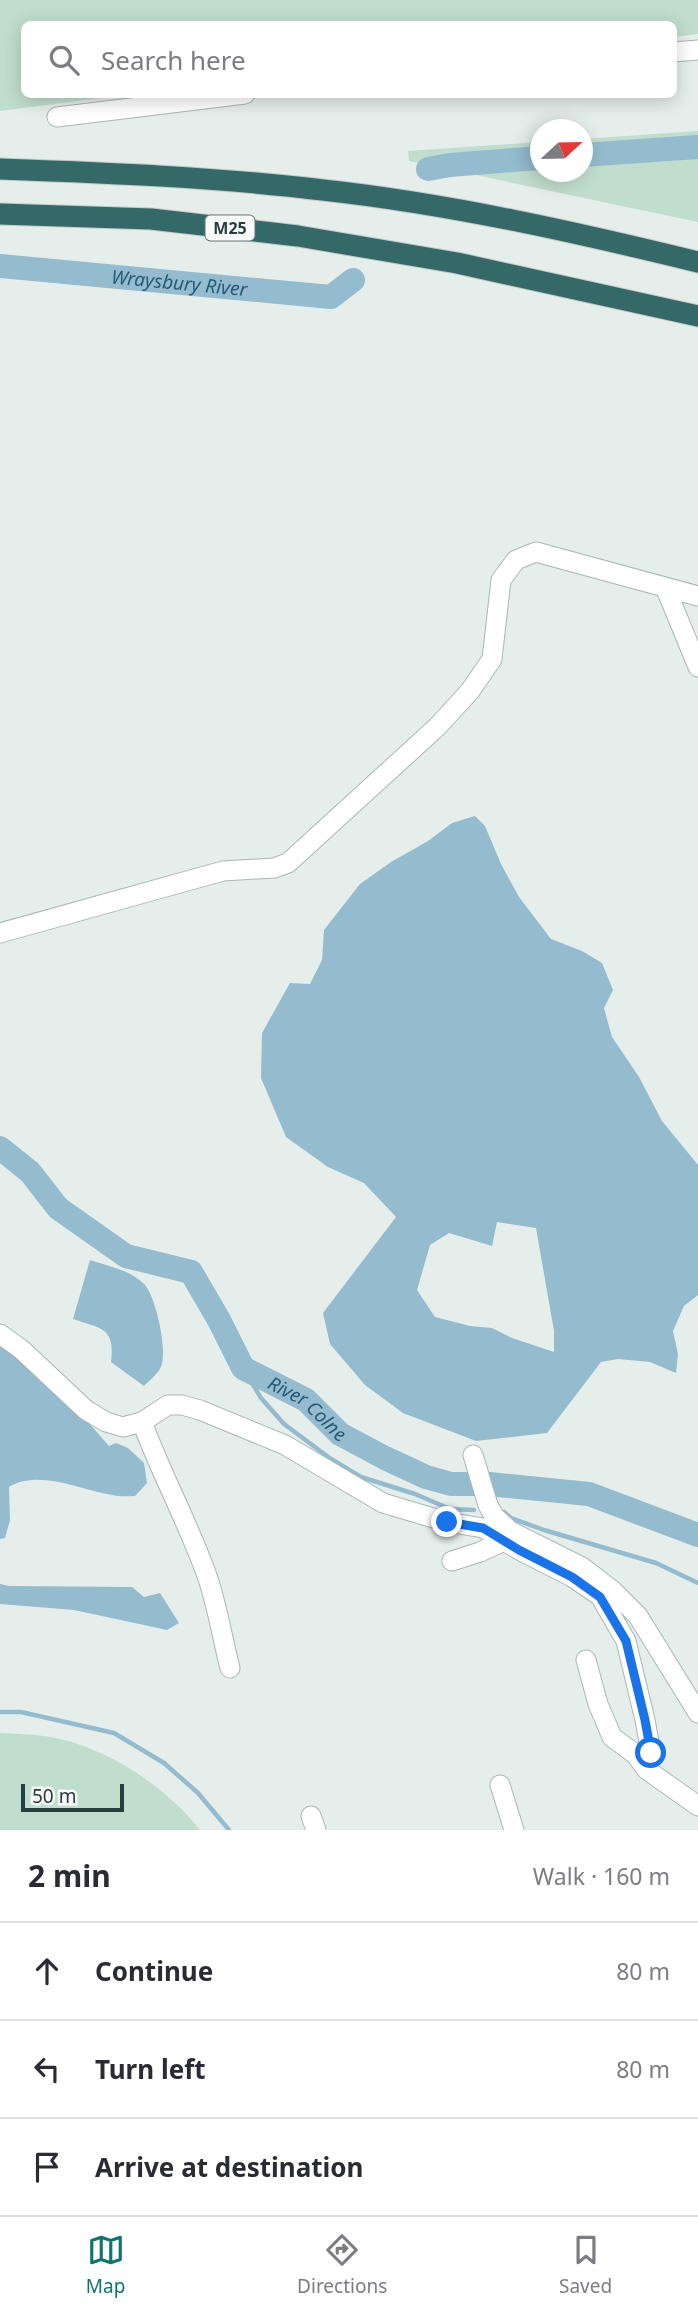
<!DOCTYPE html>
<html lang="en">
<head>
<meta charset="utf-8">
<style>
	body { margin:0; font-family:"Noto Sans",sans-serif; background:#f7f7f7; color:#2b2b33 }
	.compass { position:absolute; left:530px; top:119px; width:63px; height:63px; border-radius:50%; background:#fff; box-shadow:0 4px 18px #0003; rotate:68deg }
	.scale { position:absolute; left:21px; bottom:18px; width:103px; box-sizing:border-box; padding-left:7px; border:4px solid #263f3c; border-top:0; font-size:19px; line-height:24px; white-space:nowrap; color:#263f3c; -webkit-text-stroke:5px #f7faf9; paint-order:stroke }
	.stop { position:absolute; width:21px; height:21px; margin:-16px; border:5px solid #1a73e8; border-radius:50%; background:#fff }
	.stop.end { background:#1a73e8; border-color:#fff; box-shadow:0 2px 7px #0008 }
	.list { margin:0; padding:0; list-style:none }
	h2 { display:flex; justify-content:space-between; align-items:center; height:91px; margin:0; padding:0 28px; font-size:30px }
	h2 small { font-size:23px; font-weight:400; color:#7c7c81 }
	.list li { display:grid; grid-template-columns:46px 1fr auto; gap:21px; align-items:center; box-sizing:border-box; height:98px; padding:0 28px; border-top:2px solid #e1e1e2 }
	.list b { display:block; font-size:26px; white-space:nowrap }
	.list em { font-size:23px; font-style:normal; color:#7c7c81 }
	.icon { flex:none; width:38px; height:38px; fill:none; stroke:currentColor; stroke-width:2; stroke-linecap:round; stroke-linejoin:round }
	.map { position:relative; flex:none; width:698px; height:1830px; overflow:hidden }
	.search { position:absolute; background:#fff; box-shadow:0 4px 18px #0003; left:21px; right:21px; top:21px; height:77px; display:flex; align-items:center; gap:18px; box-sizing:border-box; padding:0 24px; border-radius:10px; color:#7c7c81; font-size:26px }
	.sheet { height:385px; background:#fff }
	nav { display:flex; justify-content:space-around; align-items:center; box-sizing:border-box; height:98px; border-top:2px solid #e1e1e2; background:#fff; font-size:19px; color:#7c7c81 }
	nav a { display:grid; justify-items:center; gap:4px }
	nav .on { color:#0f766e }
	.map>svg:first-child { display:block }
	.green { fill:#c1ddcd }
	.water { fill:#94bbce; fill-rule:evenodd }
	.lines { fill:none; stroke-linecap:round; stroke-linejoin:round }
	.stream { stroke:#94bbce; stroke-width:4.5 }
	.river { stroke:#94bbce; stroke-width:24 }
	.minor-casing { stroke:#a9b6b4; stroke-width:21 }
	.highway-casing { stroke:#c2c9c8; stroke-width:23 }
	.minor { stroke:#fff; stroke-width:19 }
	.highway { stroke:#346967; stroke-width:21 }
	.route { stroke:#1a73e8; stroke-width:9 }
	.labels { text-anchor:middle; dominant-baseline:central; stroke-width:5; stroke-linejoin:round; paint-order:stroke }
	.shield { fill:#f7faf9; stroke:#657775; stroke-width:2 }
	.shield-label { font-size:16px; font-weight:bold; fill:#263f3c }
	.water-label { font-size:19px; font-style:italic; fill:#255b77; stroke:#f7faf9 }
</style>
</head>
<body>
<div class="map">
<svg width="698" height="1830" viewBox="0 0 698 1830">
	<rect width="100%" height="100%" fill="#e6eeec"/>
	<path class="green" d="M0 0H698V34L674 37V24H24V94L125 95 0 111Z
		M698 131V222L409 161 408 151 540 142V172H582L583 139Z
		M0 1733C14 1734 29 1734 44 1736 102 1744 165 1785 200 1830H0Z"/>
	<path class="water" d="M475 816 485 826 501 864 519 897 551 939 582 951 602 963 613 990 604 1008 612 1037 639 1077 662 1121 698 1165V1295L684 1306 673 1331 678 1354 676 1373 650 1362 618 1359 601 1362 547 1433 476 1441 403 1413 365 1385 330 1344 323 1313 396 1217 364 1183 328 1167 286 1137 261 1078 262 1033 290 983 310 984 322 960 324 930 360 884 391 862 428 841 452 823ZM497 1222 536 1228 554 1331V1352L512 1338 492 1328 470 1326 435 1317 417 1290 430 1245 449 1233 492 1246Z
		M90 1260C108 1266 131 1270 145 1285 156 1298 169 1354 160 1369 156 1375 149 1381 144 1386L111 1362C115 1327 102 1329 73 1319Z
		M0 1342 60 1390 109 1446 116 1443 128 1448 144 1463 147 1483 135 1496C127 1496 120 1497 112 1495 79 1490 40 1469 9 1487L10 1520 5 1538 0 1539Z
		M0 1584 9 1586 132 1587 144 1597 160 1593 179 1623 167 1630 74 1610 0 1604Z"/>
	<g class="lines">
		<path class="stream" d="M243 1368 261 1398 284 1424 331 1459 361 1477 415 1494 450 1509 474 1510
			M504 1512 511 1518 544 1530 656 1563 698 1583
			M0 1712H21L114 1733 164 1763 198 1793 229 1830"/>
		<g class="river">
			<path d="M582 155 698 147"/>
			<path d="M428 169 450 165 540 158"/>
			<path id="s1" d="M0 266 331 297 353 280"/>
			<path id="s2" d="M0 1148 30 1172 58 1208 126 1256 191 1272 219 1320 243 1368 306 1400 340 1434 385 1458 426 1477 451 1484H489L589 1494 698 1535"/>
		</g>
		<defs>
			<path id="minor" d="M674 52 698 50
				M57 117 245 94
				M665 587 698 667
				M0 933 223 871 274 868 288 863 437 727 470 691 492 659 501 580 516 560 536 552 698 596
				M0 1334 21 1349 86 1410 106 1422 123 1427 142 1422 168 1405H182L200 1410 285 1445 383 1503 447 1522 483 1528 519 1550 572 1577 600 1596 626 1641 645 1720 651 1753 647 1770
				M142 1422C161 1473 187 1521 206 1573 217 1603 222 1637 230 1668
				M473 1455 488 1505 494 1516 510 1531 582 1567 611 1589 638 1616 698 1713
				M452 1561 480 1552 504 1541
				M586 1660 598 1704 612 1737 635 1754 647 1770 698 1806
				M500 1785 514 1830
				M311 1816 316 1830"/>
			<path id="highway" d="M0 169C108 173 215 177 323 190 450 204 575 232 698 262
				M0 214 151 219 298 236 457 263 698 316"/>
		</defs>
		<use href="#minor" class="minor-casing"/>
		<use href="#highway" class="highway-casing"/>
		<use href="#minor" class="minor"/>
		<use href="#highway" class="highway"/>
	</g>
	<g class="lines">
		<path class="route" d="M447 1522 483 1528 519 1550 572 1577 600 1597 626 1641 645 1720 651 1753"/>
	</g>
	<g class="labels">
		<rect class="shield" x="205.5" y="215.5" width="49" height="25" rx="5"/>
		<g class="shield-label">
			<text x="230" y="228">M25</text>
		</g>
		<g class="water-label">
			<text stroke="none"><textPath href="#s1" startOffset="180">Wraysbury River</textPath></text>
			<text stroke="none"><textPath href="#s2" startOffset="420">River Colne</textPath></text>
		</g>
	</g>
</svg>
<svg class="compass" viewBox="-18 -18 36 36"><path d="M0-13l5 13h-10z" fill="#e53935"/><path d="M0 13l5-13h-10z" fill="#7c7c81"/></svg>
<div class="scale">50 m</div>
<div class="stop" style="left:651px;top:1753px"></div>
<div class="stop end" style="left:447px;top:1522px"></div>
<div class="search"><svg class="icon" aria-label="search" viewBox="0 0 24 24"><circle cx="10" cy="10" r="6"/><path d="M15 15l6 6"/></svg>Search here</div>
</div>
<section class="sheet">
<h2>2 min<small>Walk · 160 m</small></h2>
<ul class="list">
<li><svg class="icon" aria-label="ahead" viewBox="0 0 24 24"><path d="M12 20V5M6 11l6-6 6 6"/></svg><div><b>Continue</b></div><em>80 m</em></li>
<li><svg class="icon" aria-label="left" viewBox="0 0 24 24"><path d="M17 20v-9H6M10 6l-5 5 5 5"/></svg><div><b>Turn left</b></div><em>80 m</em></li>
<li><svg class="icon" aria-label="arrive" viewBox="0 0 24 24"><path d="M6 21V4h12l-3 4 3 4H6"/></svg><div><b>Arrive at destination</b></div></li>
</ul>
</section>
<nav>
<a class="on"><svg class="icon" aria-label="map" viewBox="0 0 24 24"><path d="M3 6l6-2 6 2 6-2v14l-6 2-6-2-6 2zM9 4v14M15 6v14"/></svg>Map</a>
<a><svg class="icon" aria-label="directions" viewBox="0 0 24 24"><path d="M12 3l9 9-9 9-9-9zM9 14v-3h6M13 9l2 2-2 2"/></svg>Directions</a>
<a><svg class="icon" aria-label="saved" viewBox="0 0 24 24"><path d="M7 4h10v16l-5-4-5 4z"/></svg>Saved</a>
</nav>
</body>
</html>
